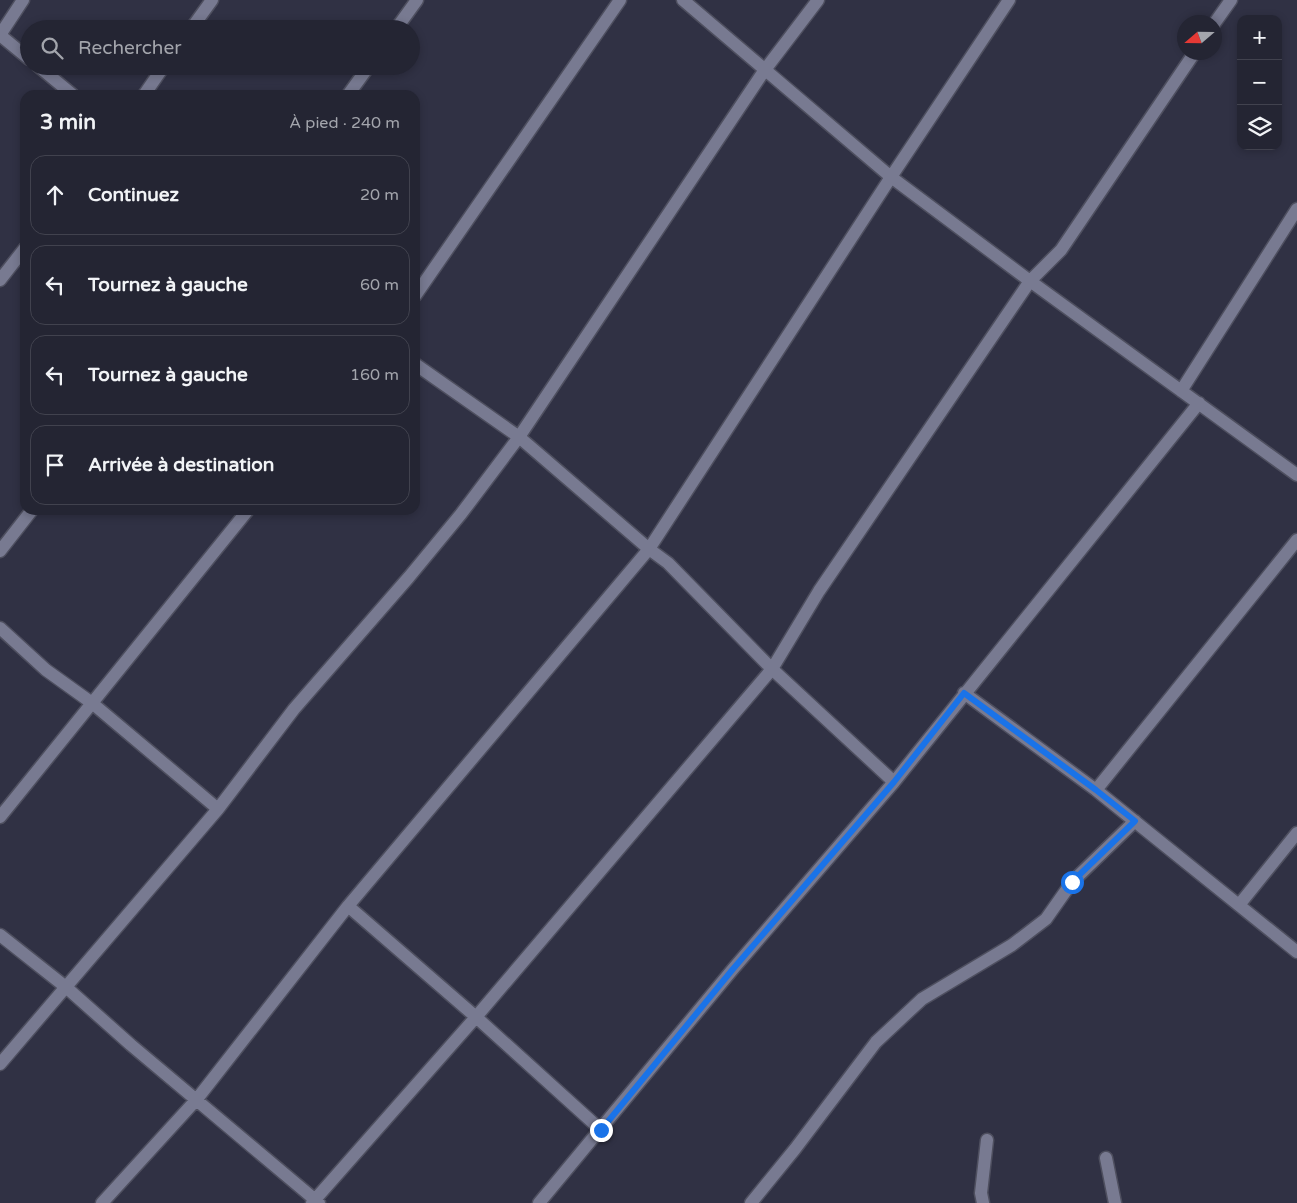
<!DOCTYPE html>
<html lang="fr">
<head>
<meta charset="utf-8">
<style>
	body { margin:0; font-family:"Varela Round",sans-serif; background:#2c2d3b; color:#f1f3f6 }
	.controls { position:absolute; right:15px; top:15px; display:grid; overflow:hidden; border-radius:10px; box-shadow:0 2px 8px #0003 }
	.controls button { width:45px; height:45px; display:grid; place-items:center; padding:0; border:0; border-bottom:1px solid #41424e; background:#242533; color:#f1f3f6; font:25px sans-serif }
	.compass { position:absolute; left:1177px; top:15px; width:45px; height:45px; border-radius:50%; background:#242533; box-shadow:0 2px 8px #0003; rotate:250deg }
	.stop { position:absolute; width:15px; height:15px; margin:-11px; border:4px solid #1a73e8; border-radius:50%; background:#fff }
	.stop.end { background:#1a73e8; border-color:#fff; box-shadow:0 1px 5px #0008 }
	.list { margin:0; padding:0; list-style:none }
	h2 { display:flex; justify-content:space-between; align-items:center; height:65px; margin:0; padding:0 20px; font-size:21px }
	h2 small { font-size:16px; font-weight:400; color:#a3a5ac }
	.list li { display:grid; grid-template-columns:32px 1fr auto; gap:15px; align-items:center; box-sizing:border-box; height:80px; margin:0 10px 10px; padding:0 10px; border:1px solid #41424e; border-radius:15px }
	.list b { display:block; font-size:19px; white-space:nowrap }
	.list em { font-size:16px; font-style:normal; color:#a3a5ac }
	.icon { flex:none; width:28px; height:28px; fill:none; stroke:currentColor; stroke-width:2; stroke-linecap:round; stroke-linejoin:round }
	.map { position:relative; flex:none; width:1297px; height:1203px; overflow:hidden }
	.search { position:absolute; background:#242533; box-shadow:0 2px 8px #0003; left:20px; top:20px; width:400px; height:55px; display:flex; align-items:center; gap:12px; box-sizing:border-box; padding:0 18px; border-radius:28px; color:#a3a5ac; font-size:19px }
	.panel { position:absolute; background:#242533; box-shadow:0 2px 8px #0003; left:20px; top:90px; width:400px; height:425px; border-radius:15px }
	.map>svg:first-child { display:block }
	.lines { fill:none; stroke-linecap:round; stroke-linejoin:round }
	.street-casing { stroke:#4e4f5f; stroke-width:15 }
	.street { stroke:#787a91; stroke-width:12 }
	.route { stroke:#1a73e8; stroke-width:6 }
</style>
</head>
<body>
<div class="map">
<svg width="1297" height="1203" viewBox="0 0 1297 1203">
	<rect width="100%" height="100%" fill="#303144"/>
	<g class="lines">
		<defs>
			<path id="street" d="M683 0 891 177 1030 281 1297 475
				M1214 24 1231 0
				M191 29 212 0
				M396 29 417 0
				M0 35 23 0
				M0 35 29 59
				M38 66 73 95
				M144 95 164 66
				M348 95 369 66
				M0 280 25 248
				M415 296 620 0
				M415 364 519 437 649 549 668 563 772 669 894 782
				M1181 391 1297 209
				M0 551 32 510
				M0 628 46 670 92 703 218 809
				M964 693 1096 790 1297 952
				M1096 790 1297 540
				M0 817 248 510
				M1239 905 1297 833
				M348 906 476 1017 601 1130
				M0 935 67 988 131 1045 319 1203
				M0 1064 218 809 294 709 409 577 461 514 519 437 764 71 818 0
				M1106 1158 1115 1203
				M102 1203 197 1099 348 906 649 549 891 177 1009 0
				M312 1203 476 1017 772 669 819 591 1030 281 1061 250 1195 52
				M539 1203 733 969 894 782 1199 403
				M751 1203 795 1149 876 1042 922 999 1012 945 1046 919 1072 882 1135 821
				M983 1203 981 1193 987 1140"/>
		</defs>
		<use href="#street" class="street-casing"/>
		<use href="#street" class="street"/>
	</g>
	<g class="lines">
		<path class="route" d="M601 1130 733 969 894 782 964 693 1096 790 1135 821 1072 882"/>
	</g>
</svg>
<div class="controls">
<button>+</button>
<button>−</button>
<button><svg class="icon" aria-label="layers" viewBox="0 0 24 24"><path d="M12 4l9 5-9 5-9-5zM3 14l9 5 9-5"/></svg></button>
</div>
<svg class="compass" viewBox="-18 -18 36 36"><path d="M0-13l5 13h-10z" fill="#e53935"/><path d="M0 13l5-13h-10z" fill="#a3a5ac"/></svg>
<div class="stop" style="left:1072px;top:882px"></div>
<div class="stop end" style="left:601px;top:1130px"></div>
<div class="search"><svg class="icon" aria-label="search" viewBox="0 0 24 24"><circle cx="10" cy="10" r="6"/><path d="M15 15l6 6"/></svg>Rechercher</div>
<section class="panel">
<h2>3 min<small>À pied · 240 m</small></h2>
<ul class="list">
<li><svg class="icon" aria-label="ahead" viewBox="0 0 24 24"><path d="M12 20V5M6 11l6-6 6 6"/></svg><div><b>Continuez</b></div><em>20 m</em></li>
<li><svg class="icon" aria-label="left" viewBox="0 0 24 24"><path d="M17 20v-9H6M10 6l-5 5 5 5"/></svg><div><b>Tournez à gauche</b></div><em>60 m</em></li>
<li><svg class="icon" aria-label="left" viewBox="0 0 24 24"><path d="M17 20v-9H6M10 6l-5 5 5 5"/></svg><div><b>Tournez à gauche</b></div><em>160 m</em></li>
<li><svg class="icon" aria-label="arrive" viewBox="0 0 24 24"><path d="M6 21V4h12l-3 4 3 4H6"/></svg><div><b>Arrivée à destination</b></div></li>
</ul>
</section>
</div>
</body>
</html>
